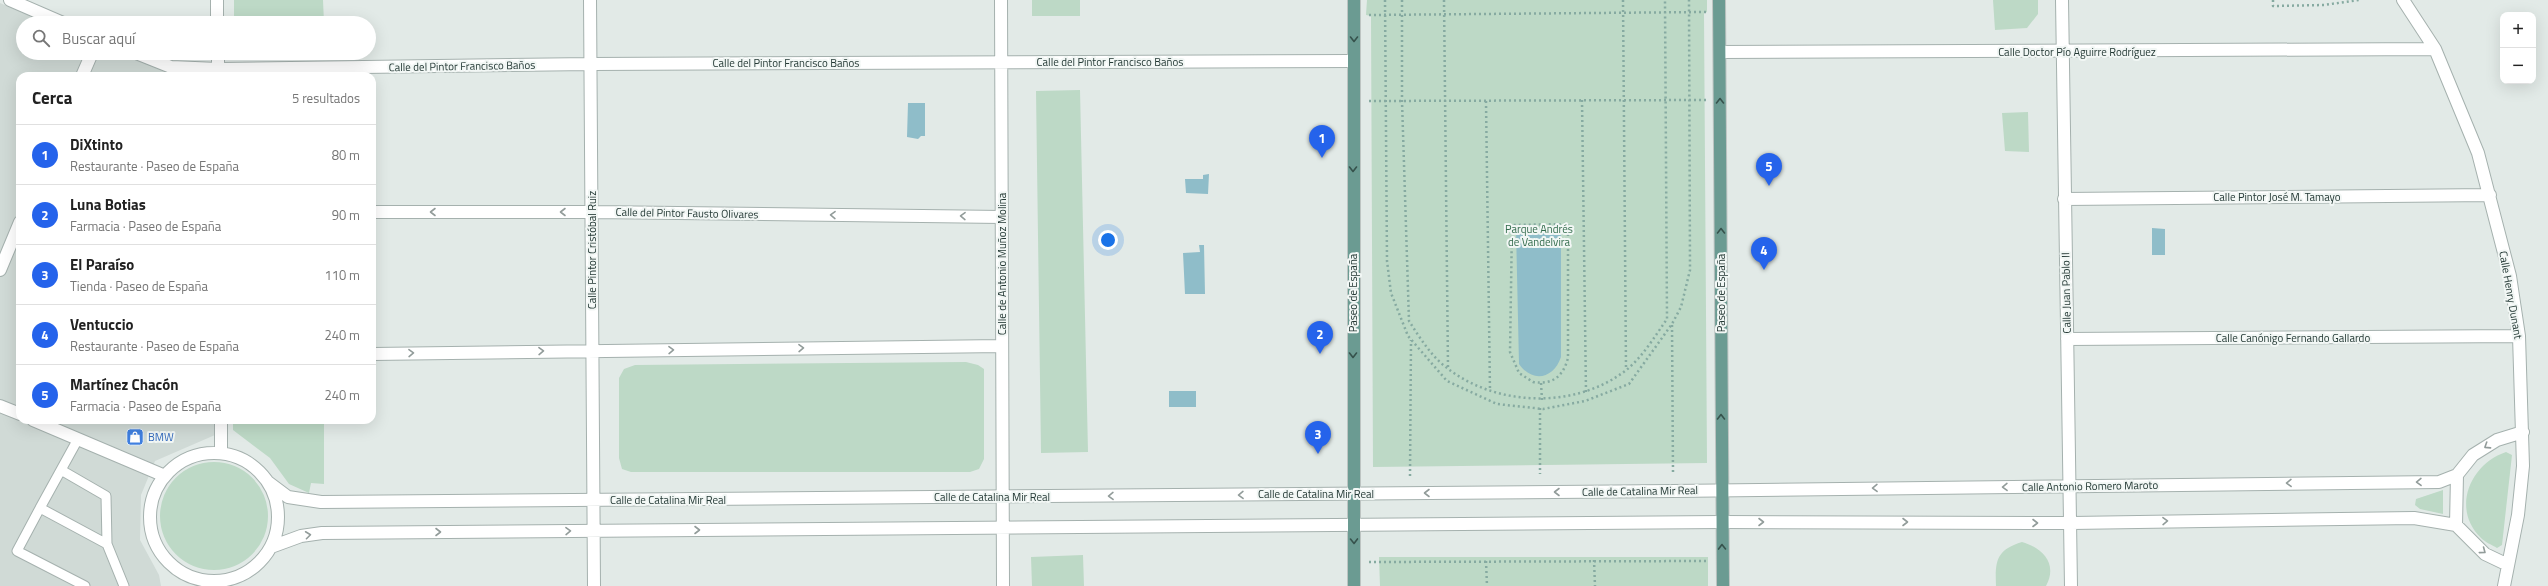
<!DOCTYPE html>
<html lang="es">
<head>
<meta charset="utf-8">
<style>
	body { margin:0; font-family:"Titillium Web",sans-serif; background:#f6f6f6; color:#222 }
	.controls { position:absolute; right:12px; top:12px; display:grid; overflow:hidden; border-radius:8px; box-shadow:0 4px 16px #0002 }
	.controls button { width:36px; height:36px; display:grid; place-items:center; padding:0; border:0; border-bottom:1px solid #e0e0e0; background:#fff; color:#222; font:20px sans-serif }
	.you { position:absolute; left:1108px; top:240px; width:14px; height:14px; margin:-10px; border:3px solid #fff; border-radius:50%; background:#1a73e8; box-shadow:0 0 0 6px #1a73e833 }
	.badge { display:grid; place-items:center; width:26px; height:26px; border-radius:50%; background:#2563eb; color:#fff; font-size:13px; font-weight:700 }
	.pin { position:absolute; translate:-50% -33px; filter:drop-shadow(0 1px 2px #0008) }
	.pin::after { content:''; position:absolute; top:21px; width:14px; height:12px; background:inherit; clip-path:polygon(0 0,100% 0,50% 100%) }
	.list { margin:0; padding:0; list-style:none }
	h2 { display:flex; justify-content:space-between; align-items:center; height:52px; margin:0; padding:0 16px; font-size:17px }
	h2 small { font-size:13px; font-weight:400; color:#767676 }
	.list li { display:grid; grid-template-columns:26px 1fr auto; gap:12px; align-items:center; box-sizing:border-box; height:60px; padding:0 16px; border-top:1px solid #e0e0e0 }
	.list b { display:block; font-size:15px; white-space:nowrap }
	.list p { margin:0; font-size:13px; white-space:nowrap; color:#767676 }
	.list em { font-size:13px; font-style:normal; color:#767676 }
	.icon { flex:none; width:22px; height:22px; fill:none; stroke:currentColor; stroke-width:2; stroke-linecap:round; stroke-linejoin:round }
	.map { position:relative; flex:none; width:2548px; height:586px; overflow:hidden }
	.search { position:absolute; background:#fff; box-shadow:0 4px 16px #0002; left:16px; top:16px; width:360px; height:44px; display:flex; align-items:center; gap:10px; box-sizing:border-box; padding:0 14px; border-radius:22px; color:#767676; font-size:15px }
	.panel { position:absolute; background:#fff; box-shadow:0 4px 16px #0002; left:16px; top:72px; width:360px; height:352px; border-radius:12px }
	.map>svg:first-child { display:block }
	.built { fill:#d0dad6 }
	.green { fill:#bdd9c6 }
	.water { fill:#8fbdc9 }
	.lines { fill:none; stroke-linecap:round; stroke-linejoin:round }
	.service-casing { stroke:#a5b1ae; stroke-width:11 }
	.minor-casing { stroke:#a5b1ae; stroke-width:14 }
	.primary-casing { stroke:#bdc4c2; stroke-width:14 }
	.path { stroke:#86aaa1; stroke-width:2.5; stroke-dasharray:2 3; stroke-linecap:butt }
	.service { stroke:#fff; stroke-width:9 }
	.minor { stroke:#fff; stroke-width:12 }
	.primary { stroke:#6b9b92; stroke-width:12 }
	.oneway { stroke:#36524c }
	.oneway2 { stroke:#929c9a }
	.labels { text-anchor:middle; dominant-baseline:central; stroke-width:4; stroke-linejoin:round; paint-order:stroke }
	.street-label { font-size:11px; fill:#243935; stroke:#f2f7f5 }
	.park-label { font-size:11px; fill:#326b4c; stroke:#f2f7f5 }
	.shop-label { font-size:11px; fill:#366cbe; stroke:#f2f7f5; text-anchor:start }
</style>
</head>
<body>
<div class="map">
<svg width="2548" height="586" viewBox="0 0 2548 586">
	<rect width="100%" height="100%" fill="#e2eae7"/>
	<path class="built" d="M0 3 47 23H23V53H120L175 76H20V420H214L215 435 155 461 141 495 140 540 159 575 161 586H0Z"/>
	<path class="green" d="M234 0H323L324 23H234Z
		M1032 0H1080V16H1032Z
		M1367 0H1707V12L1704 13 1707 463 1373 467 1371 16 1366 15Z
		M1993 0H2038V14L2027 28 1995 30Z
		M248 53H324V55L256 57Z
		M1080 90 1088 452 1041 453 1036 91Z
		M2028 112 2029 152 2005 151 2002 113Z
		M966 362 978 365 984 369V459L979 469 970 472H631L622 469 619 458V378L624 369 635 365Z
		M233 420H324V484L311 483 309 493 289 484 270 458 233 430Z
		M2506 452 2512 455 2502 545 2497 548C2492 545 2485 542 2481 538 2451 509 2470 464 2506 452Z
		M160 516a54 54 0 1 1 108 0a54 54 0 1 1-108 0Z
		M2443 490V514L2420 509 2415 505 2416 499Z
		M2022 542C2043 548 2058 564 2046 586H1996C1995 561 1996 550 2022 542Z
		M1083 555 1084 586H1032L1031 557Z
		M1379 557H1708V586H1380Z"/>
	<path class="water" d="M908 103H925V136H921L918 139 907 137Z
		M1209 174 1208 194 1186 193 1185 179H1203V175Z
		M2152 228 2165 229V255H2152Z
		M1516 229H1561V357C1554 378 1533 384 1519 364Z
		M1199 245H1204L1205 294H1185L1183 253 1200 252Z
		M1169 391H1196V407H1169Z"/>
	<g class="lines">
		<defs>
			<path id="service" d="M61 470 106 496 107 544 40 508 78 439
				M40 508 17 551 85 586
				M107 544 124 586"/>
			<path id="minor" d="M10 0 63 23
				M217 0V23
				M590 0 594 586
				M1001 0 1003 586
				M2062 0 2071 586
				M2403 0 2435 49 2478 153 2510 276 2519 336 2523 466 2518 515 2504 586
				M1720 52 2435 49
				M136 53 171 67 218 69 591 64 1354 61
				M218 53V76
				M82 76 92 53
				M2064 199 2490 195
				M372 212H592L1002 217
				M0 270 20 222
				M2067 339 2519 336
				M372 354 1002 346
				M0 406 20 414
				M33 420 165 476
				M221 420V453
				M150 517a64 64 0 1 1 128 0a64 64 0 1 1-128 0Z
				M268 482 288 497 321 502 1673 491 2439 482 2457 475
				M271 547 301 536 322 533 1722 522 2072 523 2414 518 2456 525
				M2508 565 2485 554 2456 525 2457 475 2473 455 2497 440 2523 432"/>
			<path id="primary" d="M1354 0V586
				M1719 0 1723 586"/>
		</defs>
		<use href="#service" class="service-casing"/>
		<use href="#minor" class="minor-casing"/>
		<use href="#primary" class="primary-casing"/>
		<path class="path" d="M1385 0 1387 261 1391 293 1408 336 1447 381 1497 404 1543 409 1585 401 1629 384 1672 324 1681 307 1690 270 1689 0
			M1402 0V101L1409 321C1420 338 1431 356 1447 368 1497 407 1575 409 1625 371 1642 358 1655 336 1667 319L1665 0
			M1444 0 1448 368
			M1623 0 1626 369
			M2273 0V6L2324 5 2359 0
			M1369 15 1706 12
			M1582 100 1586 392
			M1369 101 1706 100
			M1486 101 1490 391
			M1568 224V358C1563 377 1552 385 1533 382L1519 373 1510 352 1512 225Z
			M1672 325 1673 472
			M1541 383 1542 400
			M1540 408V474
			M1410 476 1411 340
			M1594 560 1595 586
			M1486 561 1487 586
			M1369 562 1708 561"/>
		<use href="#service" class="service"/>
		<use href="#minor" class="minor"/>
		<use href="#primary" class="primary"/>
	</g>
	<defs><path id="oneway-chevron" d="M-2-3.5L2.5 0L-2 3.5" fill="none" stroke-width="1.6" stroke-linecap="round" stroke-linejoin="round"/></defs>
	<g class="oneway">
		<use href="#oneway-chevron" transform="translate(1354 39) rotate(90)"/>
		<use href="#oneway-chevron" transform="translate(1720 101) rotate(-90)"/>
		<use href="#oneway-chevron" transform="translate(1353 169) rotate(90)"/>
		<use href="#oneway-chevron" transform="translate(1721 231) rotate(-90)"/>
		<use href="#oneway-chevron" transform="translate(1353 355) rotate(90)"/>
		<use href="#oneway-chevron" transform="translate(1721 417) rotate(-90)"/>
		<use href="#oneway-chevron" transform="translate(1354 541) rotate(89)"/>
		<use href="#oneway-chevron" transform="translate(1722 547) rotate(-91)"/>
	</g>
	<g class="oneway2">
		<use href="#oneway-chevron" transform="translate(433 212) rotate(180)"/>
		<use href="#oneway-chevron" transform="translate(563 212) rotate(180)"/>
		<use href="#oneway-chevron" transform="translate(833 215) rotate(-179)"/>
		<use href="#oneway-chevron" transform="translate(963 216) rotate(-179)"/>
		<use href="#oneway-chevron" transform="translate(801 348) rotate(-1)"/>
		<use href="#oneway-chevron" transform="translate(671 350) rotate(-1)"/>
		<use href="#oneway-chevron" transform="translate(541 351) rotate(-1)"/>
		<use href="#oneway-chevron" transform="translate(411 353) rotate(-1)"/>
		<use href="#oneway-chevron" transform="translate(2487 446) rotate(147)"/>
		<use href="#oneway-chevron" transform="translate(2419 482) rotate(179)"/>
		<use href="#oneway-chevron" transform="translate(2289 483) rotate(179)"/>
		<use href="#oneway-chevron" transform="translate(2005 487) rotate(179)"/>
		<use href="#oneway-chevron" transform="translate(1875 488) rotate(179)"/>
		<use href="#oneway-chevron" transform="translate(1557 492) rotate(180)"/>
		<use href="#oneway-chevron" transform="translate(1427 493) rotate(180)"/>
		<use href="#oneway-chevron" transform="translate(1241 495) rotate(179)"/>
		<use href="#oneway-chevron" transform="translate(1111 496) rotate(179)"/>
		<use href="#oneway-chevron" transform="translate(2165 521) rotate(-1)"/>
		<use href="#oneway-chevron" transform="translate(1761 522)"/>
		<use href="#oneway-chevron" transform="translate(1905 522)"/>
		<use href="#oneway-chevron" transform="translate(2035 523)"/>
		<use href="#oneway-chevron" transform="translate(697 530)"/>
		<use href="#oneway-chevron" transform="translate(568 531) rotate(-1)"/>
		<use href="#oneway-chevron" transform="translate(438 532)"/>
		<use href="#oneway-chevron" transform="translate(308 535) rotate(-7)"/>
		<use href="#oneway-chevron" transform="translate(2483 551) rotate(37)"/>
	</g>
	<defs>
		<symbol id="shop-square" viewBox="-11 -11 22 22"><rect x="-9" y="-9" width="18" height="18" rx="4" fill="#3f7fe0" stroke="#f2f7f5"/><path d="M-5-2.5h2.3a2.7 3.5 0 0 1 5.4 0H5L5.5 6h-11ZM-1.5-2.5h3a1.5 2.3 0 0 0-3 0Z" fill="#fff"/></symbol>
	</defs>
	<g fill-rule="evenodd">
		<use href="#shop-square" x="125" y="427" width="20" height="20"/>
	</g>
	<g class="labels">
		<g class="street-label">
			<text x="2077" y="52">Calle Doctor Pío Aguirre Rodríguez</text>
			<text x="1110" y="62">Calle del Pintor Francisco Baños</text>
			<text x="786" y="63">Calle del Pintor Francisco Baños</text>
			<text transform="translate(462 66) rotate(-1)">Calle del Pintor Francisco Baños</text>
			<text x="2277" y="197">Calle Pintor José M. Tamayo</text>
			<text transform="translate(687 213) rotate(1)">Calle del Pintor Fausto Olivares</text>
			<text transform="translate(592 250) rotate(-90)">Calle Pintor Cristóbal Ruiz</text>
			<text transform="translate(1002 264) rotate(-90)">Calle de Antonio Muñoz Molina</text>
			<text transform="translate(1353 293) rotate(-90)">Paseo de España</text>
			<text transform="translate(1721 293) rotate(-90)">Paseo de España</text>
			<text transform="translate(2066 293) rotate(-91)">Calle Juan Pablo II</text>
			<text transform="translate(2511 295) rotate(80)">Calle Henry Dunant</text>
			<text x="2293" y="338">Calle Canónigo Fernando Gallardo</text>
			<text transform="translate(2090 486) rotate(-1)">Calle Antonio Romero Maroto</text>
			<text transform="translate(1640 491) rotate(-1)">Calle de Catalina Mir Real</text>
			<text x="1316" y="494">Calle de Catalina Mir Real</text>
			<text x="992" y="497">Calle de Catalina Mir Real</text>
			<text x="668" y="500">Calle de Catalina Mir Real</text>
		</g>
		<g class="park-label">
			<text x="1539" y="229">Parque Andrés<tspan x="1539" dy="13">de Vandelvira</tspan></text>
		</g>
		<g class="shop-label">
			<text x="148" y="437">BMW</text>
		</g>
	</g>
</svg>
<div class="controls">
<button>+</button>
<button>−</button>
</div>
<div class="you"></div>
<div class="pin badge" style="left:1322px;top:158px">1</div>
<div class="pin badge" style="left:1320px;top:354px">2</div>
<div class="pin badge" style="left:1318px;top:454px">3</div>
<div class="pin badge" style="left:1764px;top:270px">4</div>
<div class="pin badge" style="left:1769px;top:186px">5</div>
<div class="search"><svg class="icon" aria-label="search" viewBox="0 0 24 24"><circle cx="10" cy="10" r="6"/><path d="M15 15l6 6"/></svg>Buscar aquí</div>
<section class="panel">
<h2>Cerca<small>5 resultados</small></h2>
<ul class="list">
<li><span class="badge">1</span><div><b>DiXtinto</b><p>Restaurante · Paseo de España</p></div><em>80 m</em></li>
<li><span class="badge">2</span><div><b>Luna Botias</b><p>Farmacia · Paseo de España</p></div><em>90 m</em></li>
<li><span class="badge">3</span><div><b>El Paraíso</b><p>Tienda · Paseo de España</p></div><em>110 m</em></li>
<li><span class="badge">4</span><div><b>Ventuccio</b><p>Restaurante · Paseo de España</p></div><em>240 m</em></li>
<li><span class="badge">5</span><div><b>Martínez Chacón</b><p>Farmacia · Paseo de España</p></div><em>240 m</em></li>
</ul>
</section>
</div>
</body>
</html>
